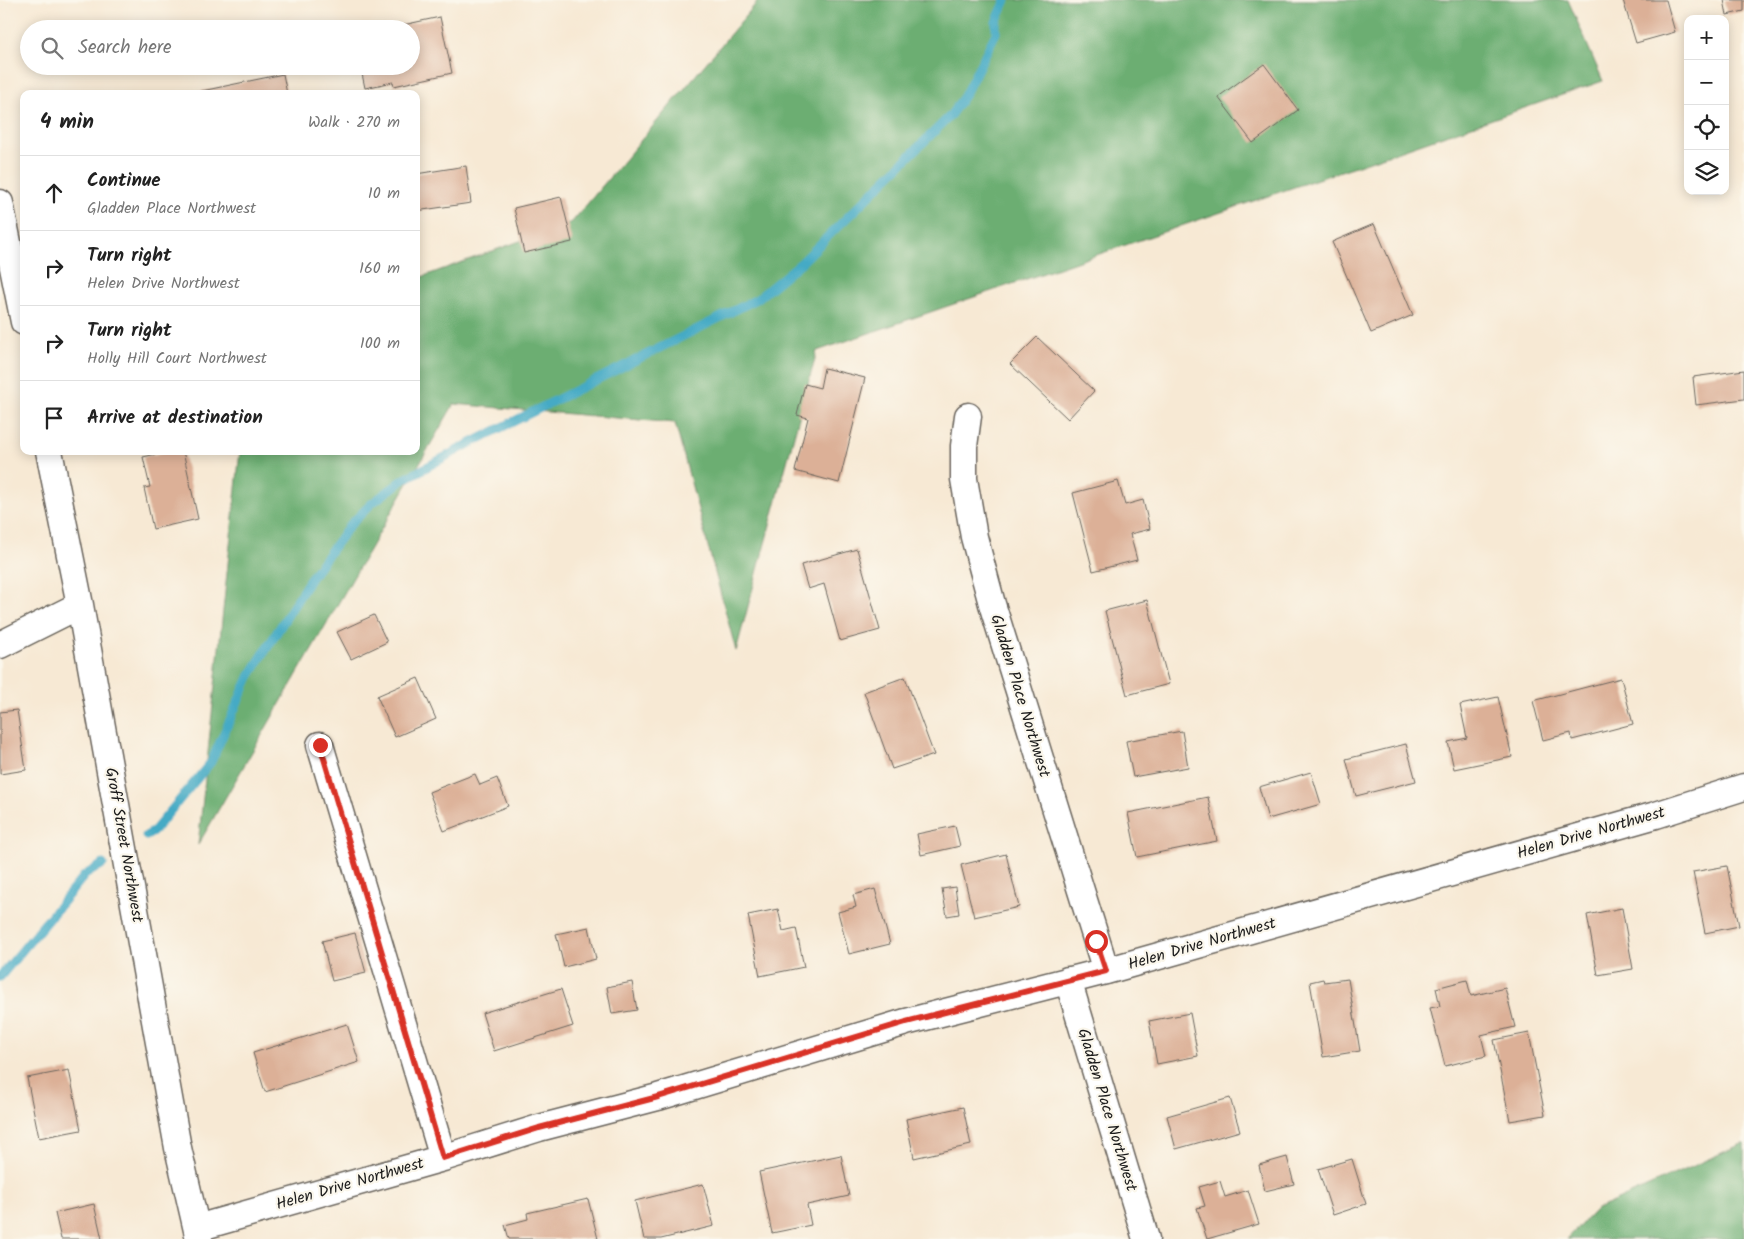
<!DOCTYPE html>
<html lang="en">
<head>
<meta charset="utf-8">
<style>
	body { margin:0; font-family:Kalam,sans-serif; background:#f2f2f2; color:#222 }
	.controls { position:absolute; right:15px; top:15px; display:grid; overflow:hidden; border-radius:10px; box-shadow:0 2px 12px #0003 }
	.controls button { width:45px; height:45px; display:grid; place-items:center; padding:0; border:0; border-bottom:1px solid #e0e0e0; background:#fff; color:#222; font:25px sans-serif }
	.stop { position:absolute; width:15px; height:15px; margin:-11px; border:4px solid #d93025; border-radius:50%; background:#fff }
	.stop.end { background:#d93025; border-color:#fff; box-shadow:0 1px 5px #0008 }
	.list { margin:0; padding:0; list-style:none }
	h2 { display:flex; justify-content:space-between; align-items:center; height:65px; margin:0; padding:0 20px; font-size:21px }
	h2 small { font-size:16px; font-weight:400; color:#767676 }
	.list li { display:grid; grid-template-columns:32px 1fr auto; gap:15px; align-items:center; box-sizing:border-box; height:75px; padding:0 20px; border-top:1px solid #e0e0e0 }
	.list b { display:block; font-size:19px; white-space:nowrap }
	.list p { margin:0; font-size:16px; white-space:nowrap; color:#767676 }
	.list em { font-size:16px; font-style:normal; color:#767676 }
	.icon { flex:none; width:28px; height:28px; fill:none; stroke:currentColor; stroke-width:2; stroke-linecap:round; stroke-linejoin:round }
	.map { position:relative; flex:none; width:1744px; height:1239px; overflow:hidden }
	.search { position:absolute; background:#fff; box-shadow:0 2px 12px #0003; left:20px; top:20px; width:400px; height:55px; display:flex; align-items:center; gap:12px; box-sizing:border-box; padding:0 18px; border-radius:28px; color:#767676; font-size:19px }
	.panel { position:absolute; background:#fff; box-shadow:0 2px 12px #0003; left:20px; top:90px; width:400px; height:365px; border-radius:10px }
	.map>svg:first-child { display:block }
	.forest { fill:#6cae72; stroke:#446547 }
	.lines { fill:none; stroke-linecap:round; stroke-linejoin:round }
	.stream { stroke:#45aac5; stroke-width:9 }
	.building { fill:#dcb097 }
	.street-casing { stroke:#69645c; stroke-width:29 }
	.street { stroke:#fff; stroke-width:26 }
	.route { stroke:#d93025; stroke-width:6 }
	.labels { text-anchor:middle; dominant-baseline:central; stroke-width:4.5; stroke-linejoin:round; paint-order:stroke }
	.street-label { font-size:16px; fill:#1c1c1c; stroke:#fbf7ec }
</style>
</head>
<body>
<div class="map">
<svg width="1744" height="1239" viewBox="0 0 1744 1239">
	<rect width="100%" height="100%" fill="#fbf7ec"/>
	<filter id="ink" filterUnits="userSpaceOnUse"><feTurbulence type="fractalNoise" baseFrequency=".02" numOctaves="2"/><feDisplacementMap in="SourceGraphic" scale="10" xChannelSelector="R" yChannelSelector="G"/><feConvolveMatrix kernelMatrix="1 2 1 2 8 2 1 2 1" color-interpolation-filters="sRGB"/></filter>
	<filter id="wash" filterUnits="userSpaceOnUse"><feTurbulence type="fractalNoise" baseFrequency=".0096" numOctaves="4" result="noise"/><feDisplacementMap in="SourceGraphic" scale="20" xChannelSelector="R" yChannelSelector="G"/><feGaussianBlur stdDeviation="1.12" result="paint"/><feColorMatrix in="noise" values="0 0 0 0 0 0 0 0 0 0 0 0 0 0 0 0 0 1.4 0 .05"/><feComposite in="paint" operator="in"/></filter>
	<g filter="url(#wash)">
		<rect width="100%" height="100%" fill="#f7e9d4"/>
		<path class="forest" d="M759 0H1568L1603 81 817 351 736 651 675 423 454 404 198 845 240 451H416V279L572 222Z
			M1744 1143V1239H1567L1595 1210Z"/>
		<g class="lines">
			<path class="stream" d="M146 836 153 832 211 762 249 677 312 576 350 525 371 504 403 480 467 445 757 299 802 262 949 117 964 96 996 33V22L1006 0
				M0 977 85 875 103 864"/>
		</g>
		<g id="blocks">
			<path class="building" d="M1623 0H1666L1675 32 1636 43Z
				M1724 0H1744V11L1727 15Z
				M440 17 452 73 394 86 393 82 365 88 361 69 347 72 346 66H411V29L389 28Z
				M1264 64 1298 110 1253 143 1218 97Z
				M283 74 287 94H198L197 92Z
				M466 166 471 203 416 211V174Z
				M561 197 572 242 524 253 514 208Z
				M1374 224 1413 315 1371 333 1332 242Z
				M1037 337 1094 391 1068 419 1010 364Z
				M824 368 865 378 839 483 795 471 808 418 797 415 805 384 820 388Z
				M1744 370V399L1696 405 1693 377Z
				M170 451H183L198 519 153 529 144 488 150 487 143 457Z
				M1118 481 1125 505 1143 500 1150 529 1130 534 1137 560 1093 571 1073 493Z
				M857 549 880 630 840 641 824 584 808 589 801 565Z
				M1147 600 1169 684 1127 695 1105 611Z
				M374 615 387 642 351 659 337 632Z
				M905 677 934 755 892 769 864 692Z
				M418 678 436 719 395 737 377 696Z
				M1621 678 1633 724 1572 740 1571 733 1543 740 1533 701Z
				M1498 697 1512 757 1454 769 1448 742 1467 738 1460 705Z
				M17 710 26 770 0 774V712Z
				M1182 731 1188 767 1133 777 1126 741Z
				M1406 744 1416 781 1356 796 1346 759Z
				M1311 772 1321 804 1268 819 1259 787Z
				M475 774 480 785 497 778 508 806 444 831 429 792Z
				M1208 797 1217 841 1137 857 1128 813Z
				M955 826 960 846 921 855 917 834Z
				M1006 854 1019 907 974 917 961 865Z
				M1727 866 1739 926 1705 933 1693 872Z
				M955 887 959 914 947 916 942 889Z
				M875 889 890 944 849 954 838 912 856 907 853 895Z
				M1622 908 1633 969 1598 975 1587 915Z
				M778 909 783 931 796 928 804 967 760 976 748 915Z
				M589 927 596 959 564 967 556 934Z
				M355 933 366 973 332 981 322 941Z
				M1323 979 1324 982 1348 979 1360 1051 1323 1057 1310 982Z
				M1467 980 1471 996 1505 988 1515 1027 1481 1035 1486 1056 1445 1066 1430 1008 1440 1006 1436 988Z
				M632 982 637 1010 612 1014 607 987Z
				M561 989 573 1026 494 1051 482 1013Z
				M1190 1013 1198 1056 1157 1064 1149 1021Z
				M347 1024 359 1062 265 1092 253 1053Z
				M1529 1033 1545 1115 1510 1121 1494 1040Z
				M69 1070 81 1130 39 1138 27 1078Z
				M1230 1098 1240 1131 1176 1149 1167 1116Z
				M963 1107 971 1145 914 1158 906 1119Z
				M841 1155 849 1196 807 1205 811 1225 772 1233 759 1172Z
				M1287 1157 1294 1184 1265 1191 1259 1165Z
				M1352 1159 1366 1204 1333 1215 1318 1169Z
				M1220 1181 1225 1197 1248 1190 1259 1224 1207 1239 1197 1208 1205 1206 1199 1187Z
				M703 1184 714 1226 661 1239H644L635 1201Z
				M588 1199 598 1239H509L505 1225 528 1219 527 1213Z
				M94 1204 102 1239H61L55 1213Z"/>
		</g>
	</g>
	<g filter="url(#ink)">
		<use href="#blocks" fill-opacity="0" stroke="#69645c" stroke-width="1"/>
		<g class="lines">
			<defs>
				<path id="street" d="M0 203 24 322
					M968 416 964 446V479L974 537 992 604 1106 971
					M49 451 80 605 178 1148 199 1239
					M0 645 80 605
					M320 745 443 1158
					M1068 980 1146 1239
					M197 1228 443 1158 539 1128 658 1097 906 1022 1106 971 1656 815 1744 787"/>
			</defs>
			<use href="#street" class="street-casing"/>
			<use href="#street" class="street"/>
		</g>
	</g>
	<g class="lines" filter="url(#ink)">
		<path class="route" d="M320 745 443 1158 539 1128 658 1097 906 1022 1106 971 1096 941"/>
	</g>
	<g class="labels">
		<g class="street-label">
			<text transform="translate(1020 696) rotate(73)">Gladden Place Northwest</text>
			<text transform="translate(1591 833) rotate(-16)">Helen Drive Northwest</text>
			<text transform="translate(124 845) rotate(80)">Groff Street Northwest</text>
			<text transform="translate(1202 944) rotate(-16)">Helen Drive Northwest</text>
			<text transform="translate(1107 1110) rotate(73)">Gladden Place Northwest</text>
			<text transform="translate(350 1184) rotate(-16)">Helen Drive Northwest</text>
		</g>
	</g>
</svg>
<div class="controls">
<button>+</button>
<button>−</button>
<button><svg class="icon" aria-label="locate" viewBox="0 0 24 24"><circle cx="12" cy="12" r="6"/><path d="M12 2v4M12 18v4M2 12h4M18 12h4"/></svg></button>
<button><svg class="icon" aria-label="layers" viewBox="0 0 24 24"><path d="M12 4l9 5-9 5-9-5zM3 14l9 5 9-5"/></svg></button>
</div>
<div class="stop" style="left:1096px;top:941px"></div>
<div class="stop end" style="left:320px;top:745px"></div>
<div class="search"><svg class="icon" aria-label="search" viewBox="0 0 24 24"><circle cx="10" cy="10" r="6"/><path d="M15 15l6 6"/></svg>Search here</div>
<section class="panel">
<h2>4 min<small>Walk · 270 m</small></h2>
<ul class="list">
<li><svg class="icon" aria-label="ahead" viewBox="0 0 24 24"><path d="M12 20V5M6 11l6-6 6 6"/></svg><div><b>Continue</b><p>Gladden Place Northwest</p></div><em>10 m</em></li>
<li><svg class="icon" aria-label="right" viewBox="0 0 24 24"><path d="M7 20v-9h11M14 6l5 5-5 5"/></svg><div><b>Turn right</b><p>Helen Drive Northwest</p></div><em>160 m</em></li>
<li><svg class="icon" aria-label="right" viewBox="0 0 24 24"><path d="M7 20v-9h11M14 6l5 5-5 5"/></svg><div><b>Turn right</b><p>Holly Hill Court Northwest</p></div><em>100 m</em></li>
<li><svg class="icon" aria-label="arrive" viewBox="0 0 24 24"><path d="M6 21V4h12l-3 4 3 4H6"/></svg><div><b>Arrive at destination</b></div></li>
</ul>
</section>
</div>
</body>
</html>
